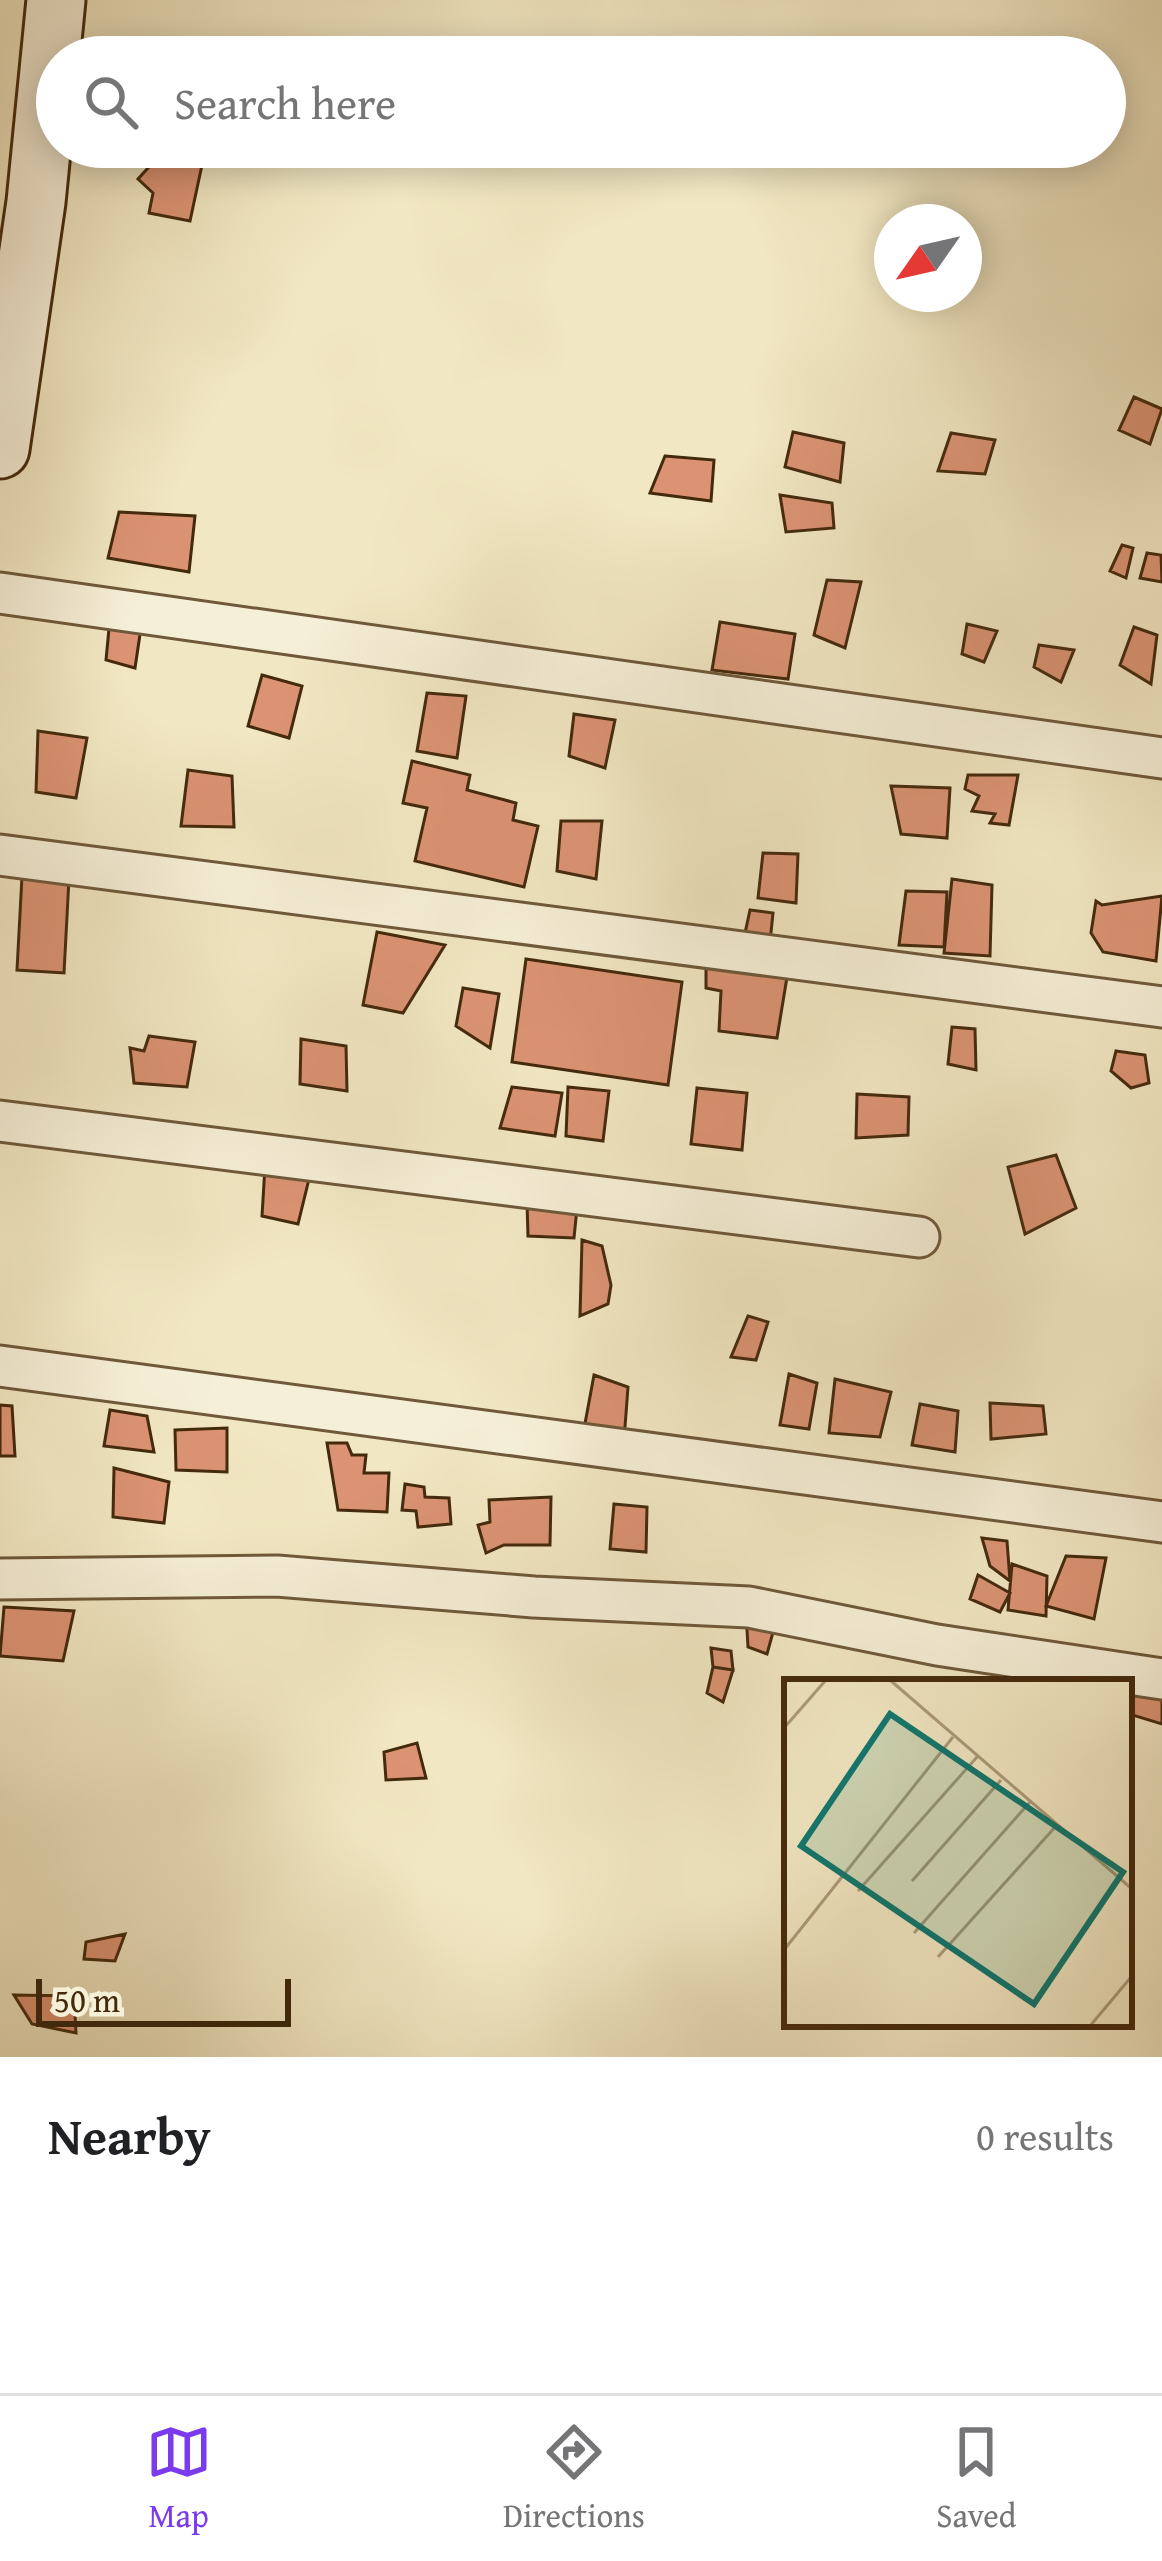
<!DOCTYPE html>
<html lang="en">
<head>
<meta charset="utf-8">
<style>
	body { margin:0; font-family:"Gentium Book Plus",serif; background:#f2f2f2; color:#202124 }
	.compass { position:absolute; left:874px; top:204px; width:108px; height:108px; border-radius:50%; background:#fff; box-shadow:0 6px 30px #0003; rotate:236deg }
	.scale { position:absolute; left:36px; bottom:30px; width:255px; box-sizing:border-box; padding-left:12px; border:6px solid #442a0d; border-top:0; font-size:33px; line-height:42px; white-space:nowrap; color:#442a0d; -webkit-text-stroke:9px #f6efd7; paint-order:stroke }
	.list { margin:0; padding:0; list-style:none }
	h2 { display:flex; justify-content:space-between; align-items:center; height:156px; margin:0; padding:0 48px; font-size:51px }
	h2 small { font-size:39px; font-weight:400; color:#757577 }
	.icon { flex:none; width:66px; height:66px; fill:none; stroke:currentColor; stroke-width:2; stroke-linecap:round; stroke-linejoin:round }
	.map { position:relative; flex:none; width:1162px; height:2057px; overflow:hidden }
	.search { position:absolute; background:#fff; box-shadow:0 6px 30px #0003; left:36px; right:36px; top:36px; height:132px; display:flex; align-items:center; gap:30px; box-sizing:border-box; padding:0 42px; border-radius:66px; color:#757577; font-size:45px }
	.sheet { height:336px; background:#fff }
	nav { display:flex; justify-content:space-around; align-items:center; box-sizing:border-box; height:168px; border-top:3px solid #e0e0e0; background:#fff; font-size:33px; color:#757577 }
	nav a { display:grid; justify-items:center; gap:6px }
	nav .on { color:#7c3aed }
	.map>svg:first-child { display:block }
	.building { fill:#db9373; stroke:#442a0d; stroke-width:3 }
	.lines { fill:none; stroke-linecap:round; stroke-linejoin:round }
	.street-casing { stroke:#6f593a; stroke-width:45 }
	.secondary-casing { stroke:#442a0d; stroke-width:63 }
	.street { stroke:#f6efd7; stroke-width:39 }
	.secondary { stroke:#f6efd7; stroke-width:57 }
	.inset-road { fill:none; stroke:#ac9b7a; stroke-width:3 }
	.view { fill:#0f766e; fill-opacity:0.15; stroke:#0f766e; stroke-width:6 }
	.inset-edge { fill:none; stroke:#442a0d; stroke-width:6 }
</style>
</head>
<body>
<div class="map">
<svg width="1162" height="2057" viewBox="0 0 1162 2057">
	<rect width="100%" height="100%" fill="#f1e7c2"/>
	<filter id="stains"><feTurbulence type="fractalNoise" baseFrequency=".00167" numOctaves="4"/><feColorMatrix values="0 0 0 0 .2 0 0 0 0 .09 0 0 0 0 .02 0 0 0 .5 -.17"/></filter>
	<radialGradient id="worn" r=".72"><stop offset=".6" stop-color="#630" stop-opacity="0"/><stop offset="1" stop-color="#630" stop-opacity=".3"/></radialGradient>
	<path class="building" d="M159 156 202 165 190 221 149 213 153 193 138 179Z
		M1134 397 1162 409 1150 444 1119 430Z
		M793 432 844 443 840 482 785 467Z
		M951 433 995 440 985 474 938 471Z
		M665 456 714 460 711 501 650 493Z
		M780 495 832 503 834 528 786 532Z
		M119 512 195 516 189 572 108 558Z
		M1122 545 1133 548 1126 578 1110 571Z
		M1147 553 1161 555 1162 582 1140 578Z
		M827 580 861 582 845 648 814 635Z
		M110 618 142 621 135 668 106 660Z
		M720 622 795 634 788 679 712 670Z
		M967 624 997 631 984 662 962 654Z
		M1134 627 1157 635 1151 684 1120 665Z
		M1039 645 1074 650 1061 682 1034 667Z
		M262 675 302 686 289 738 248 726Z
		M427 693 466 696 457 758 417 751Z
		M574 714 615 720 605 768 569 756Z
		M38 731 87 738 76 798 36 792Z
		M412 761 470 775 467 790 516 803 513 820 538 826 524 887 415 861 427 808 403 803Z
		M188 770 232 776 234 827 181 826Z
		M968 775H1018L1009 825 990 823 995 814 972 811 979 796 965 789Z
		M891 786 950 788 947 838 901 834Z
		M561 821H602L596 879 557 871Z
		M763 853 798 854 796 903 758 898Z
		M22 876 69 879 64 973 17 970Z
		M952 879 992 885 990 956 944 953Z
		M906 891 947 892 944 947 899 945Z
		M1162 896 1156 961 1103 952 1091 933 1096 901 1102 905Z
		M750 910 773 913 769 952 742 947Z
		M377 932 445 945 403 1013 363 1005Z
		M526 959 682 982 668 1085 512 1062Z
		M706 963 788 971 777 1038 719 1031 721 991 706 988Z
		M463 988 499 994 490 1048 456 1026Z
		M952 1027 975 1029 976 1070 948 1064Z
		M149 1036 195 1042 187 1087 134 1083 130 1048 144 1051Z
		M301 1039 346 1046 347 1091 300 1084Z
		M1116 1051 1145 1055 1149 1083 1131 1088 1111 1071Z
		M512 1087 562 1093 555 1136 500 1128Z
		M568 1087 609 1091 603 1141 566 1136Z
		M697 1088 747 1093 742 1150 691 1144Z
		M857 1094 909 1097 908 1135 856 1138Z
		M1056 1155 1076 1208 1025 1234 1008 1167Z
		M265 1166 309 1179 298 1224 262 1216Z
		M527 1202 577 1208 574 1238 528 1236Z
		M582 1240 602 1246 611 1285 608 1304 580 1316Z
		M748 1316 768 1322 756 1360 731 1357Z
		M789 1374 817 1383 809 1429 780 1425Z
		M594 1375 628 1387 624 1440 584 1429Z
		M835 1379 891 1392 880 1437 829 1433Z
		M990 1403 1043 1406 1046 1434 991 1439Z
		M920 1404 958 1411 955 1452 912 1445Z
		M0 1405 12 1406 15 1456H0Z
		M110 1410 147 1416 154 1452 104 1446Z
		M227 1428V1472L176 1470 175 1430Z
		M327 1443H347L352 1455H366L364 1473H389L387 1512 338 1510Z
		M114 1468 169 1482 164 1523 113 1517Z
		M405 1484 424 1487 425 1497 449 1498 451 1524 418 1527 416 1511 402 1510Z
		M551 1497 550 1545H504L486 1553 478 1525 490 1522 489 1500Z
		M614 1504 647 1507 646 1552 610 1549Z
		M982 1538 1007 1541 1010 1581 990 1566Z
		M1066 1556 1106 1558 1094 1619 1046 1606Z
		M1012 1564 1047 1576 1046 1616 1008 1610Z
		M978 1575 1010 1593 1000 1612 970 1599Z
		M4 1607 74 1611 63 1661 0 1656Z
		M746 1612 778 1614 767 1654 748 1647Z
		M711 1648 731 1651 733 1670 713 1667Z
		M713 1667 733 1670 723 1702 707 1693Z
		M1129 1689 1162 1690V1724L1129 1714Z
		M417 1743 426 1778 386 1780 384 1752Z
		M125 1934 115 1961 84 1959 86 1942Z
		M14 1995 74 1996 76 2033 32 2024Z"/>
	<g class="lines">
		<defs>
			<path id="street" d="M0 593 1162 758
				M0 855 1162 1007
				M0 1121 919 1237
				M0 1366 1162 1522
				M0 1579 277 1576 534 1597 749 1607 937 1645 1162 1679"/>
			<path id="secondary" d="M0 449 36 202 56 0"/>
		</defs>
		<use href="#street" class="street-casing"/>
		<use href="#secondary" class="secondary-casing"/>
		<use href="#street" class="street"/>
		<use href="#secondary" class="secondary"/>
	</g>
	<g transform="translate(784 1679)">
		<rect width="348" height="348" fill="#f1e7c2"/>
		<path class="inset-road" d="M106 1 348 210M0 49 42 1M128 202 217 101M74 212 193 78M130 254 246 123M0 271 169 58M154 278 273 146M306 347 348 297"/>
		<path class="view" d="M106 35 339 193 250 325 17 167Z"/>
		<rect width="348" height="348" class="inset-edge"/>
	</g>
	<rect width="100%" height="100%" filter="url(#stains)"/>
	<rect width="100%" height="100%" fill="url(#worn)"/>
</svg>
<svg class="compass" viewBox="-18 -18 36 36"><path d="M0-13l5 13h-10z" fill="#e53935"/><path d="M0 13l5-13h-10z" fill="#757577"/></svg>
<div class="scale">50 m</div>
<div class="search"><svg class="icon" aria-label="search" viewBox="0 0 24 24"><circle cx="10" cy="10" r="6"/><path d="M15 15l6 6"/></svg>Search here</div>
</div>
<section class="sheet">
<h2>Nearby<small>0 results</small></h2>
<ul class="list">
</ul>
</section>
<nav>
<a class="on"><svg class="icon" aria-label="map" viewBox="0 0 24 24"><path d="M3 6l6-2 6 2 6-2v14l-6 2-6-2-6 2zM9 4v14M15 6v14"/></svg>Map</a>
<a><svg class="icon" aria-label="directions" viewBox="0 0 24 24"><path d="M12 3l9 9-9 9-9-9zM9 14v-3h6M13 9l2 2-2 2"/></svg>Directions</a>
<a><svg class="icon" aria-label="saved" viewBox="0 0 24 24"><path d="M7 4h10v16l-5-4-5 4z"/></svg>Saved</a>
</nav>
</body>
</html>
